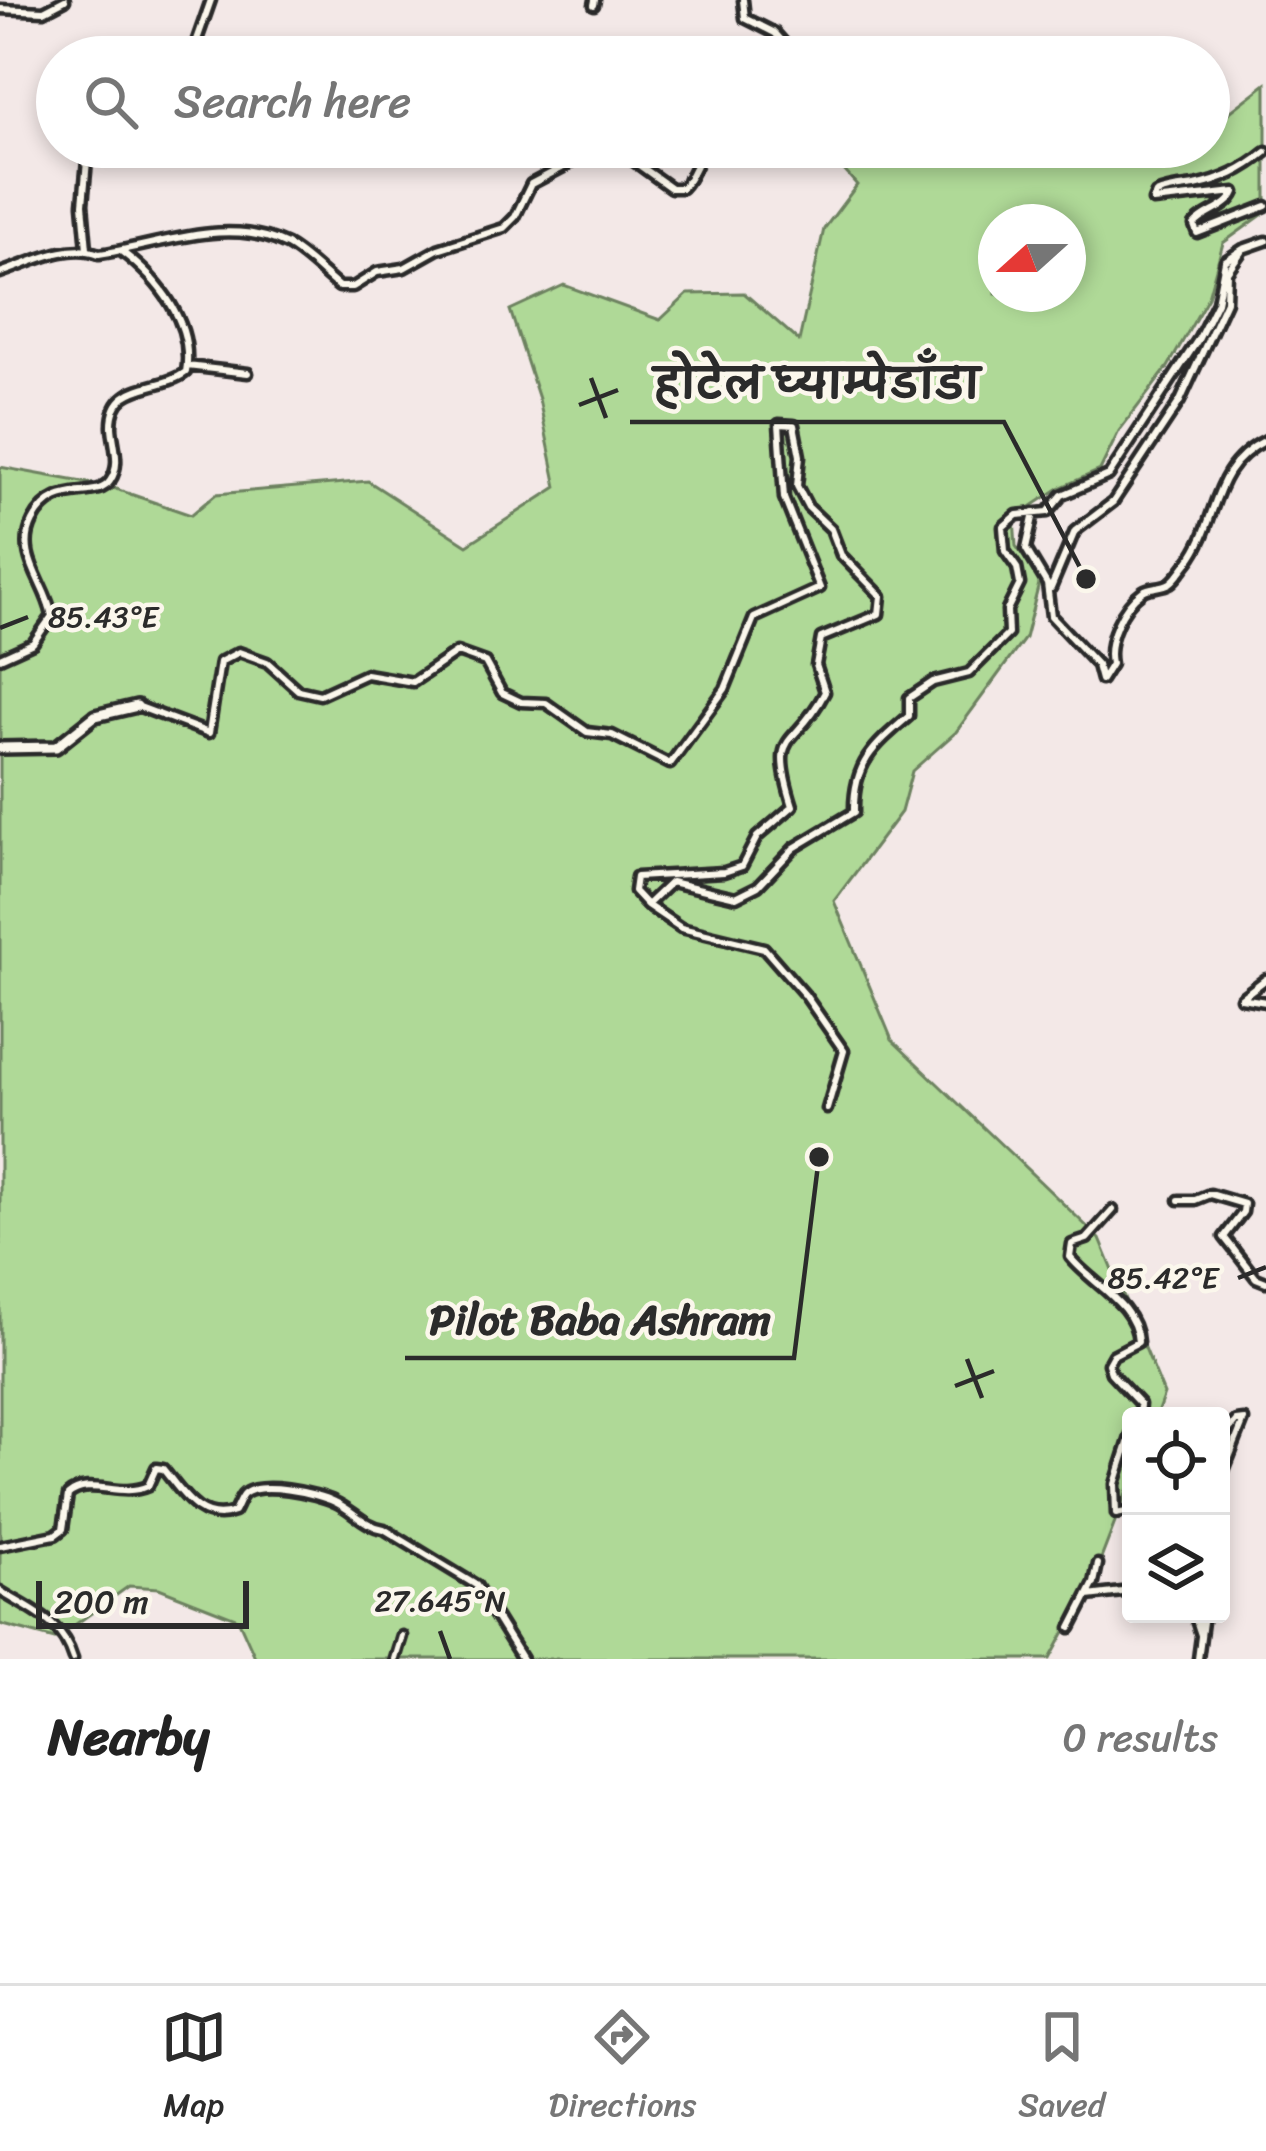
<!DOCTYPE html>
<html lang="en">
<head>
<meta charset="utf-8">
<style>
	body { margin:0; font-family:Sriracha,"Playpen Sans Deva",sans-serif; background:#f2f2f2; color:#222 }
	.controls { position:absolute; right:36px; bottom:36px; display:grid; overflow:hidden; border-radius:12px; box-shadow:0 6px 18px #0003 }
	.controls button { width:108px; height:108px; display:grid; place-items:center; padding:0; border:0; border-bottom:3px solid #e0e0e0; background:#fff; color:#222; font:60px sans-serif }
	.compass { position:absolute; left:978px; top:204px; width:108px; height:108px; border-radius:50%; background:#fff; box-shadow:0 6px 18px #0003; rotate:249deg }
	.scale { position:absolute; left:36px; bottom:30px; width:213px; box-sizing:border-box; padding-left:12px; border:6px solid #2b2b2b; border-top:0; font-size:33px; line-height:42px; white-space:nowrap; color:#2b2b2b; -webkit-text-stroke:9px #fbf7ec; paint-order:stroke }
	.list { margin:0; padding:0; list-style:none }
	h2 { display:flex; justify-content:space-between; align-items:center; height:156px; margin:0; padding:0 48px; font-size:51px }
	h2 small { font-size:39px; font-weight:400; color:#767676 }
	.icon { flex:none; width:66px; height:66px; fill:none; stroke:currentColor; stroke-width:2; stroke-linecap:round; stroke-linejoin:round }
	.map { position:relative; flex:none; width:1266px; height:1659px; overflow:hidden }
	.search { position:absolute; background:#fff; box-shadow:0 6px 18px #0003; left:36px; right:36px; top:36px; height:132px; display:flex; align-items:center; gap:30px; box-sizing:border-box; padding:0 42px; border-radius:66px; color:#767676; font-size:45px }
	.sheet { height:324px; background:#fff }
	nav { display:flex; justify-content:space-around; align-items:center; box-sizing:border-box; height:168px; border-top:3px solid #e0e0e0; background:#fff; font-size:33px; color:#767676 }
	nav a { display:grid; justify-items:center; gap:6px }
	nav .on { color:#2b2b2b }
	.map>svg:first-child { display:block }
	.green { fill:#afd997; stroke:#6d8261; stroke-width:3; fill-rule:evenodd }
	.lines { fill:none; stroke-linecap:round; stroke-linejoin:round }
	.street-casing { stroke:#2b2b2b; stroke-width:15 }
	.secondary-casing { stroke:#2b2b2b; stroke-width:18 }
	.street { stroke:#fbf7ec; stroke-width:6 }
	.secondary { stroke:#fbf7ec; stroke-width:9 }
	.ticks { fill:none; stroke:#2b2b2b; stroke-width:4.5 }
	.ticks-label { font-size:30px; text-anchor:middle; fill:#2b2b2b; stroke:#fbf7ec; stroke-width:9; stroke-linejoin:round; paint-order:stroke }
	.leader { fill:none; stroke:#2b2b2b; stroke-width:4.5 }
	.callout-dot { fill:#2b2b2b; stroke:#fbf7ec; stroke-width:4.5 }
	.callout-label { font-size:42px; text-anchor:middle; font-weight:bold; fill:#2b2b2b; stroke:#fbf7ec; stroke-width:9; stroke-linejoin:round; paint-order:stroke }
</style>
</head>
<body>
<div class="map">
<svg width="1266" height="1659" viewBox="0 0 1266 1659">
	<rect width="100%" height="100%" fill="#f3e8e7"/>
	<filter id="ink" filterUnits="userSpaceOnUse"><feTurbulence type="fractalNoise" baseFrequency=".00833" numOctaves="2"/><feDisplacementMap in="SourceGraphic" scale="24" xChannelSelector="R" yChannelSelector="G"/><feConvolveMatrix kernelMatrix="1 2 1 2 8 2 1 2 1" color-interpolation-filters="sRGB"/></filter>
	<g filter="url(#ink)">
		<path class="green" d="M1266 84V212L1223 243 1208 297 1168 367 1119 431 1100 470 1059 488 1014 518 1016 546 1040 580 1025 638 956 732 912 771 901 812 834 901 892 1040 1100 1239 1164 1394 1156 1416H1131V1481L1092 1582 1050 1659H256L238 1619 159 1588 129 1586 55 1639 0 1624V467L110 487 191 515 216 494 368 481 467 545 557 487 539 399 510 310 564 285 660 320 688 294 744 293 799 341 824 229 857 185 828 152 837 147H1209V128ZM996 222H1068V294H996Z"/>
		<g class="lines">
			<defs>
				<path id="street" d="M743 0 745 18 775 33 783 42 778 57
					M594 5 595 0
					M0 9 44 11 65 0
					M191 57 211 0
					M139 147 151 150 152 147
					M614 147 671 188H682C696 174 694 158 711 147
					M1266 152C1244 170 1223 180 1195 186 1181 188 1169 188 1156 194L1153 201 1235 192C1228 209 1206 211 1194 225L1197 233 1266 206
					M87 249 83 204 87 161 101 147
					M0 273C29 264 69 241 99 254 158 246 228 215 287 245 305 255 323 274 339 287H353L377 272 404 268 438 249 504 228 515 217 531 184 567 165 584 147
					M187 366 248 373
					M1034 513 1026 549 1047 584 1051 616 1097 665 1101 680 1111 664C1106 640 1122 606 1143 591 1150 586 1162 588 1170 583 1176 579 1183 568 1188 562 1220 520 1208 469 1266 440
					M1051 588 1075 531 1113 502 1180 401 1226 301 1227 272 1241 252
					M0 658 33 643 52 616C46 583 15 556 33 521 55 478 96 502 110 481 122 464 113 445 112 427 111 380 160 392 186 372 194 323 159 280 121 251
					M137 706 209 733 220 662 239 652 267 662 298 690 320 695 366 674 413 682 457 652 485 662 502 693 521 702 546 703 587 732 612 735 670 764 725 689 754 618 820 588 784 498 779 424 794 425 800 456 797 486 808 507 831 529 841 555 881 596 879 614 821 638 816 665 825 692C794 752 768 727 793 806L757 837 742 866 724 872 636 877 634 891 647 905 671 882 736 897 758 886 794 848 854 812C853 763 874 746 909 716V698L933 682 969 673 1008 634 1007 610 1020 584 1017 568 1005 551 1003 527 1017 515 1048 512 1062 495 1109 475 1199 338 1217 302 1225 261 1243 249 1266 241
					M647 905 681 928 764 948 805 995 844 1051 827 1109
					M1266 979 1241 998 1266 1002
					M1179 1200H1195L1210 1194 1244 1204 1243 1212 1224 1237 1256 1278 1266 1282
					M1113 1210 1087 1239 1072 1244 1070 1257C1091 1284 1136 1303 1138 1342L1113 1355 1108 1364 1111 1373 1140 1404 1139 1416
					M1131 1434 1115 1484 1116 1514 1131 1511
					M1221 1440 1236 1421 1244 1420
					M1221 1478 1244 1420
					M0 1546 55 1535 63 1529 68 1495C90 1476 118 1499 148 1486L156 1468 163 1469C182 1492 200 1525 234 1512 237 1507 239 1500 243 1495 258 1480 317 1493 335 1502 353 1510 364 1526 384 1529L476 1585 522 1659
					M0 1591C32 1611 62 1621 73 1659
					M1088 1596 1131 1591
					M1194 1614 1201 1635
					M1071 1628 1094 1583 1098 1564
					M395 1659 402 1636
					M1198 1659 1204 1614"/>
				<path id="secondary" d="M0 748 56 747 95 716 137 706"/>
			</defs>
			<use href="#street" class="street-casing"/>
			<use href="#secondary" class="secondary-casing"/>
			<use href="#street" class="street"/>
			<use href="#secondary" class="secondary"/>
		</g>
	</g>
	<path class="ticks" d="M591 378 606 418M579 405 618 390M0 628 28 617M1238 1278 1266 1267M967 1359 982 1398M955 1386 994 1371M440 1631 450 1659"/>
	<g class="ticks-label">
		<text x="103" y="627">85.43°E</text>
		<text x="1163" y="1288">85.42°E</text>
		<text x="440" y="1611">27.645°N</text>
	</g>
	<path class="leader" d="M1086 579L1004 422H630M819 1157L794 1358H405"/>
	<g class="callout-dot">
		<circle cx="1086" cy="579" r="12"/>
		<circle cx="819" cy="1157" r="12"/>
	</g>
	<g class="callout-label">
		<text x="817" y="398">होटेल घ्याम्पेडाँडा</text>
		<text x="600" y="1334">Pilot Baba Ashram</text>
	</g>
</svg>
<div class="controls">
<button><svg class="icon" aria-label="locate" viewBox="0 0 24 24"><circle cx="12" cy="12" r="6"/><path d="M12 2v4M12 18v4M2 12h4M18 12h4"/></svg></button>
<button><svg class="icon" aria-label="layers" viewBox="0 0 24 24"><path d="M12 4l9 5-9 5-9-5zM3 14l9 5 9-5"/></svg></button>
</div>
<svg class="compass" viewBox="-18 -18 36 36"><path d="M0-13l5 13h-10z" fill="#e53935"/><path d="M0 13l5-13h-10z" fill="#767676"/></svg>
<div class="scale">200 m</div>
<div class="search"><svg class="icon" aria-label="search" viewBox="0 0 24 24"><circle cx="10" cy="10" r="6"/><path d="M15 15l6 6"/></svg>Search here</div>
</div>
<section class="sheet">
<h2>Nearby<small>0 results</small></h2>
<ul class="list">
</ul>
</section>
<nav>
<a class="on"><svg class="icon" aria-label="map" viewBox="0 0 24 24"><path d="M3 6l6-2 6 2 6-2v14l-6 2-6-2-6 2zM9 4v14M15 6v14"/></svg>Map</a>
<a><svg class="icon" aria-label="directions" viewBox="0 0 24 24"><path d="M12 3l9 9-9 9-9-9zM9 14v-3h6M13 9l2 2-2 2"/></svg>Directions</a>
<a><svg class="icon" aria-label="saved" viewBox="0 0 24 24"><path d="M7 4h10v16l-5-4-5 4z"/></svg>Saved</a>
</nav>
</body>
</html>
